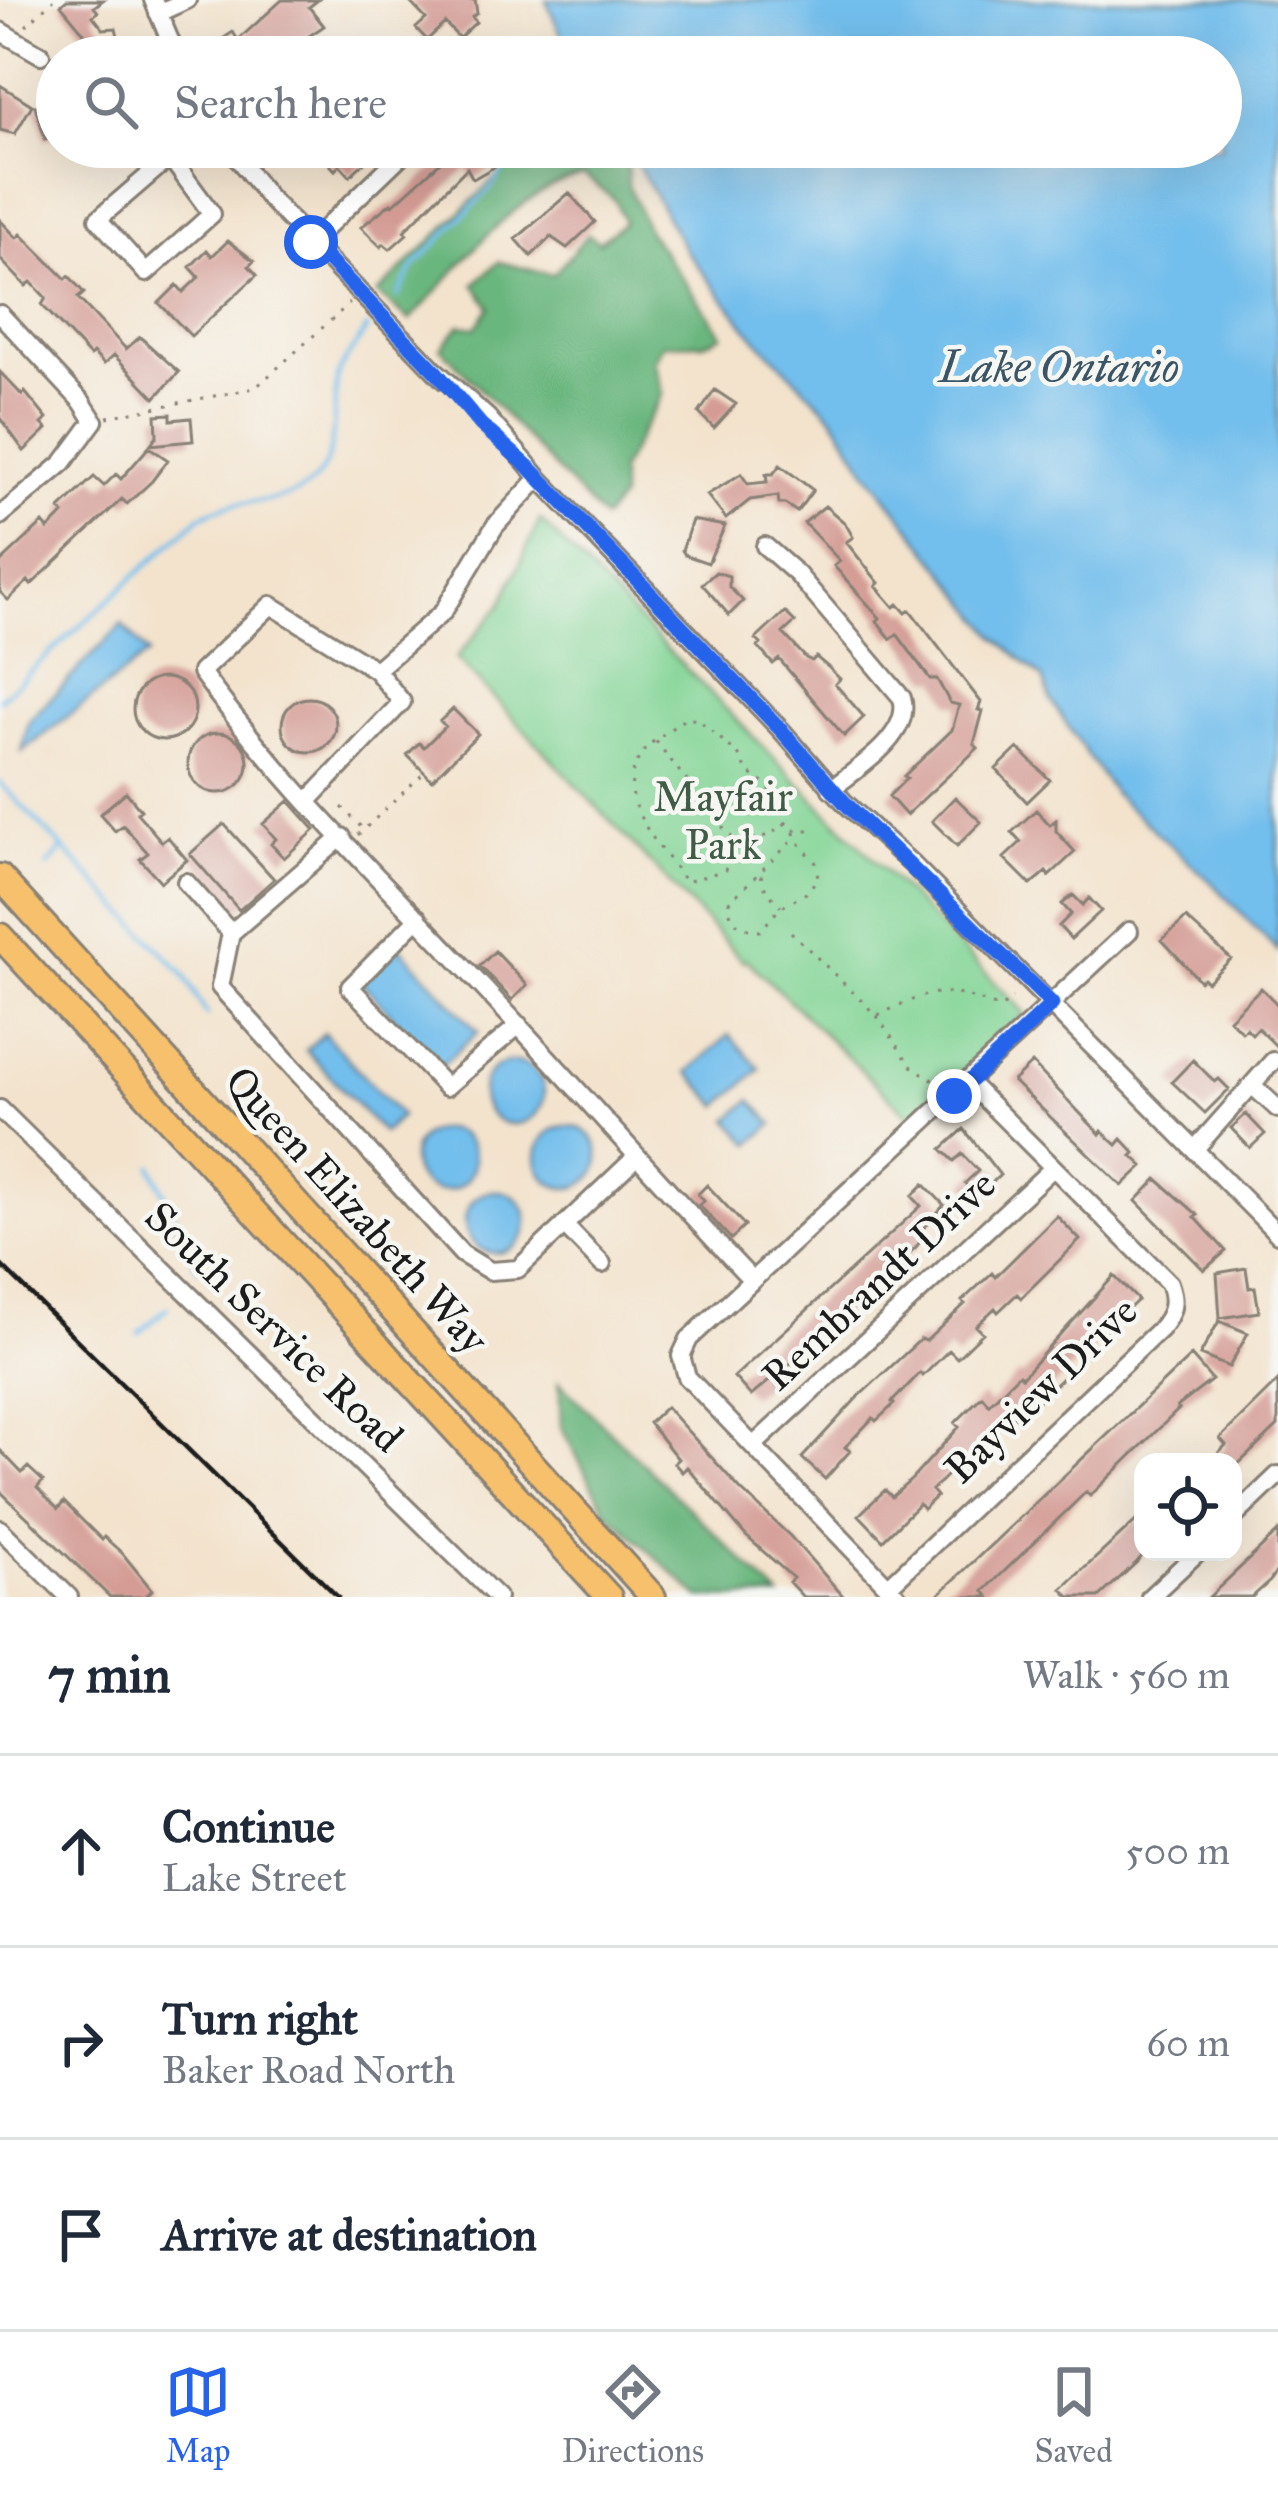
<!DOCTYPE html>
<html lang="en">
<head>
<meta charset="utf-8">
<style>
	body { margin:0; font-family:"IM FELL Great Primer",serif; background:#f2f2f3; color:#1f2937 }
	.controls { position:absolute; right:36px; bottom:36px; display:grid; overflow:hidden; border-radius:24px; box-shadow:0 12px 48px #0002 }
	.controls button { width:108px; height:108px; display:grid; place-items:center; padding:0; border:0; border-bottom:3px solid #e0e1e3; background:#fff; color:#1f2937; font:60px sans-serif }
	.stop { position:absolute; width:36px; height:36px; margin:-27px; border:9px solid #2563eb; border-radius:50%; background:#fff }
	.stop.end { background:#2563eb; border-color:#fff; box-shadow:0 3px 12px #0008 }
	.list { margin:0; padding:0; list-style:none }
	h2 { display:flex; justify-content:space-between; align-items:center; height:156px; margin:0; padding:0 48px; font-size:51px }
	h2 small { font-size:39px; font-weight:400; color:#747a83 }
	.list li { display:grid; grid-template-columns:78px 1fr auto; gap:36px; align-items:center; box-sizing:border-box; height:192px; padding:0 48px; border-top:3px solid #e0e1e3 }
	.list b { display:block; font-size:45px; white-space:nowrap }
	.list p { margin:0; font-size:39px; white-space:nowrap; color:#747a83 }
	.list em { font-size:39px; font-style:normal; color:#747a83 }
	.icon { flex:none; width:66px; height:66px; fill:none; stroke:currentColor; stroke-width:2; stroke-linecap:round; stroke-linejoin:round }
	.map { position:relative; flex:none; width:1278px; height:1597px; overflow:hidden }
	.search { position:absolute; background:#fff; box-shadow:0 12px 48px #0002; left:36px; right:36px; top:36px; height:132px; display:flex; align-items:center; gap:30px; box-sizing:border-box; padding:0 42px; border-radius:66px; color:#747a83; font-size:45px }
	.sheet { height:732px; background:#fff }
	nav { display:flex; justify-content:space-around; align-items:center; box-sizing:border-box; height:168px; border-top:3px solid #e0e1e3; background:#fff; font-size:33px; color:#747a83 }
	nav a { display:grid; justify-items:center; gap:6px }
	nav .on { color:#2563eb }
	.map>svg:first-child { display:block }
	.green { fill:#82d495; stroke:#4f7858; stroke-width:3 }
	.forest { fill:#69b67e; stroke:#42694d; stroke-width:3 }
	.water { fill:#72beec; stroke:#476d84; stroke-width:3 }
	.lines { fill:none; stroke-linecap:round; stroke-linejoin:round }
	.stream { stroke:#72beec; stroke-width:4.5 }
	.building { fill:#d49c95 }
	.minor-casing { stroke:#888074; stroke-width:22 }
	.highway-casing { stroke:#888074; stroke-width:30 }
	.path { stroke:#888074; stroke-width:3; stroke-dasharray:3 9; stroke-linecap:butt }
	.minor { stroke:#fff; stroke-width:16 }
	.highway { stroke:#f7c06c; stroke-width:24 }
	.rail { stroke:#1c1c1c; stroke-width:4.5 }
	.route { stroke:#2563eb; stroke-width:15 }
	.labels { text-anchor:middle; dominant-baseline:central; stroke-width:9; stroke-linejoin:round; paint-order:stroke }
	.park-label { font-size:42px; fill:#405c46; stroke:#f6f6f2 }
	.street-label { font-size:42px; fill:#1c1c1c; stroke:#f6f6f2 }
	.water-label { font-size:45px; font-style:italic; fill:#3a5565; stroke:#f6f6f2 }
</style>
</head>
<body>
<div class="map">
<svg width="1278" height="1597" viewBox="0 0 1278 1597">
	<rect width="100%" height="100%" fill="#f6f6f2"/>
	<filter id="ink" filterUnits="userSpaceOnUse"><feTurbulence type="fractalNoise" baseFrequency=".00833" numOctaves="2"/><feDisplacementMap in="SourceGraphic" scale="24" xChannelSelector="R" yChannelSelector="G"/><feConvolveMatrix kernelMatrix="1 2 1 2 8 2 1 2 1" color-interpolation-filters="sRGB"/></filter>
	<filter id="wash" filterUnits="userSpaceOnUse"><feTurbulence type="fractalNoise" baseFrequency=".004" numOctaves="4" result="noise"/><feDisplacementMap in="SourceGraphic" scale="48" xChannelSelector="R" yChannelSelector="G"/><feGaussianBlur stdDeviation="2.7" result="paint"/><feColorMatrix in="noise" values="0 0 0 0 0 0 0 0 0 0 0 0 0 0 0 0 0 1.4 0 .05"/><feComposite in="paint" operator="in"/></filter>
	<g filter="url(#wash)">
		<rect width="100%" height="100%" fill="#f3e3cd"/>
		<path class="green" d="M540 520 1025 1013 913 1120 746 959 743 961 456 658 501 605Z"/>
		<path class="forest" d="M517 147H618L627 159 628 185 648 231 723 335 705 343 663 344 654 361 663 393 620 471 621 498 603 519 441 348 460 325 476 327 490 307 474 284 499 262 553 275 588 234 599 242 624 222 615 200 584 175C510 191 461 269 410 320L377 294 499 175Z
			M559 1382 780 1597H699L607 1512 561 1427Z"/>
		<path class="water" d="M546 0H1278V951L1211 882 1114 794 1051 701 1043 678 996 637 868 473 834 418 752 334 685 250 628 147H1221V57H571Z
			M122 624 148 654 22 752 29 721Z
			M400 947 478 1032 440 1067 361 982Z
			M324 1033 401 1116 383 1133 306 1050Z
			M729 1035 760 1069 719 1106 688 1072Z
			M482 1093a31 31 0 1 1 62 0a31 31 0 1 1-62 0Z
			M751 1100 773 1124 751 1144 729 1120Z
			M537 1157a31 31 0 1 1 62 0a31 31 0 1 1-62 0Z
			M412 1160a31 31 0 1 1 62 0a31 31 0 1 1-62 0Z
			M465 1222a31 31 0 1 1 62 0a31 31 0 1 1-62 0Z"/>
		<g class="lines">
			<path class="stream" d="M398 296 414 266 493 185 517 147
				M0 699 201 516C236 497 261 506 293 494 344 476 329 416 338 377 342 361 358 343 367 328
				M0 783 183 973 207 1015
				M47 867 63 848
				M152 1166 197 1268
				M139 1333 167 1308"/>
		</g>
		<g id="blocks">
			<path class="building" d="M67 0H103L94 7 98 12 93 16 103 29 116 28 122 52 116 53V57H88L85 34 61 5Z
				M282 0H318L309 7 324 26 278 57H195L233 32 238 40Z
				M408 0H475L477 13 472 17 476 22 459 38 445 23 427 40 416 28 426 19Z
				M0 85 32 105 15 134 0 130Z
				M51 103 52 108 57 107V136L45 139 35 106Z
				M313 147H380L350 176 340 165 335 170Z
				M457 147H493L498 156 490 160 494 167 473 179 467 168 404 231 407 234 390 249 384 244 381 247 361 227 391 203 393 205Z
				M569 193 595 222 567 248 551 237 531 256 516 239Z
				M0 220 17 238 21 234 66 279 69 276 84 293 78 298 126 349 140 337 179 372 155 398 114 355 104 364 93 353 90 356 42 305 46 298 31 282 26 286 0 259Z
				M228 241 254 261 249 266 257 275 191 336 159 303 177 285 183 292 199 277 190 267 207 250 212 256Z
				M0 372 22 395 25 392 47 419 42 424 47 429 24 451 0 418Z
				M715 390 736 404 714 428 699 413Z
				M171 414V420L191 418 193 441 150 445 157 436 156 415Z
				M149 447 168 460 152 481 127 504 122 499 31 585 28 581 8 600 0 592V563L43 523 48 529 64 514 60 509 94 477 104 486 116 474 121 479Z
				M780 465 813 490 797 512 785 504H779L778 496 750 500 726 519 707 495 741 474 748 484 767 482 766 474H773Z
				M825 506 845 523 853 537 846 542 879 583 876 586 894 607 898 604 906 613 910 610 981 702 978 710 983 711 974 744 978 748 906 815 889 796 907 778 904 776 952 730 959 705 950 703 937 679H930L897 634 891 639 877 621 880 618 834 566 840 561 804 523Z
				M692 520 725 526 708 563 685 555 682 550Z
				M716 572 729 576V587L743 601 729 615 702 584Z
				M785 612 795 622 783 633 806 658 812 661 816 657 828 667 840 679 835 684 864 717 844 736 779 659 773 664 758 647 761 644 756 639Z
				M133 709a31 31 0 1 1 62 0a31 31 0 1 1-62 0Z
				M282 725a27 27 0 1 1 54 0a27 27 0 1 1-54 0Z
				M453 709 478 734 432 780 407 755 419 743 424 747 445 726 440 721Z
				M188 763a30 30 0 1 1 60 0a30 30 0 1 1-60 0Z
				M1018 748 1050 780 1027 802 996 769Z
				M126 792 141 810 137 813 162 842 168 837 187 860 161 882 140 859 148 853 123 825 115 831 100 814Z
				M955 797 981 822 957 846 932 821Z
				M289 801 315 830 284 858 271 844 276 839 263 824Z
				M1036 810 1050 825 1056 820V831L1075 852 1049 876 1046 872 1031 885 1004 858 1021 842 1012 832Z
				M224 824 274 879 239 910 190 854Z
				M1073 895 1083 905 1089 898 1101 911 1071 939 1059 926 1071 914 1062 904Z
				M1186 918 1231 959 1207 982 1203 978 1200 981 1162 940Z
				M495 951 527 985 512 1000 480 966Z
				M1261 988 1278 1005V1048L1258 1028 1252 1034 1246 1028 1242 1032 1229 1019Z
				M1193 1060 1215 1082 1219 1079 1229 1089 1205 1113 1172 1082Z
				M1032 1063 1100 1134 1102 1131 1117 1145 1122 1139 1135 1153 1132 1156 1143 1166 1122 1186 1013 1081Z
				M1246 1114 1265 1134 1250 1148 1231 1128Z
				M964 1129 1000 1175 977 1197 965 1183 978 1171 962 1154 954 1161 942 1149Z
				M1157 1179 1198 1215 1195 1217 1226 1251 1204 1270 1136 1201Z
				M924 1184 944 1205 922 1230 926 1234 916 1247 891 1270 889 1268 797 1358 751 1396 734 1377 921 1206 912 1196Z
				M707 1185 745 1226 731 1239 699 1205 704 1201 698 1194Z
				M1057 1216 1080 1240 1021 1298 1017 1294 998 1312 995 1308 976 1326 983 1333 957 1358 949 1350 923 1376 920 1373 892 1402 894 1404 876 1421 873 1418 845 1447 850 1451 825 1479 802 1458 856 1399 921 1339 926 1341 965 1304 962 1301 992 1273 995 1277Z
				M1246 1268 1249 1288 1255 1287 1259 1312 1220 1318 1217 1273Z
				M1114 1276 1138 1300 1106 1331 1108 1334 1018 1420 1013 1415 965 1461 970 1466 956 1480 949 1473 932 1490 937 1496 923 1509 919 1504 883 1540 859 1515 885 1490 892 1497 912 1479 959 1427 955 1423 982 1396 989 1404 1019 1374 1022 1377Z
				M1219 1321 1248 1333 1229 1367 1200 1355Z
				M1191 1356 1212 1380 1177 1407 1179 1409 1090 1496 1086 1492 984 1591 989 1597H936Z
				M1278 1381V1426L1233 1469V1462H1209L1226 1445 1220 1438Z
				M666 1407 741 1490 790 1536 844 1597H803L789 1582 793 1578 746 1536 687 1467 682 1472 674 1463 678 1459 649 1423Z
				M0 1450 22 1473 28 1467 43 1481 37 1488 58 1509 64 1502 102 1540 104 1537 123 1554 152 1590 145 1597H110L0 1491Z
				M1137 1520 1143 1527V1555L1137 1562 1099 1597H1070L1062 1589Z
				M1278 1532V1569L1270 1581 1252 1597H1209Z"/>
		</g>
	</g>
	<g filter="url(#ink)">
		<use href="#blocks" fill-opacity="0" stroke="#888074" stroke-width="3"/>
		<g class="lines">
			<defs>
				<path id="minor" d="M153 0 177 57
					M158 13 187 0
					M0 31 41 55
					M229 147 268 197 444 380
					M170 157 212 214 146 273 98 219 170 157 189 147
					M311 242 410 147
					M0 314 82 402 94 421 63 463 0 516
					M437 372 488 418 539 478 782 731 845 803 913 865 1278 1234
					M765 546 797 574 902 698C913 734 857 769 831 789
					M376 670 271 605 201 672C280 783 381 879 474 978 568 1077 657 1181 752 1280
					M308 801 402 702 376 670 443 612 495 526 539 478
					M186 882 231 933 342 837
					M418 918 350 987 446 1087 519 1025
					M231 933 220 987 462 1254 490 1271 518 1269 635 1158
					M1252 1085 1278 1109
					M0 1109 497 1597
					M1195 1149 1273 1061
					M564 1225 602 1264
					M754 1445 1053 1168
					M1233 1518 1278 1475
					M0 1529 69 1597
					M888 1587 1160 1329C1173 1314 1176 1302 1169 1283L968 1082
					M898 1597 687 1377 681 1356 689 1339 1129 931
					M1150 1597 1198 1552"/>
				<path id="highway" d="M0 877 653 1597
					M0 936 609 1597"/>
			</defs>
			<use href="#minor" class="minor-casing"/>
			<use href="#highway" class="highway-casing"/>
			<path class="path" d="M26 26 53 0
				M107 417 255 388 350 303
				M654 741C600 787 657 842 686 882L725 870 738 843
				M342 807 362 828
				M786 823 770 835 738 842 729 835 655 740 686 718 699 720 738 754 748 772 768 786 786 823 794 830H814
				M794 832 795 838 729 902C728 923 743 929 760 931L780 908 806 893 818 878 816 863 795 838
				M358 835 423 774 419 770
				M761 875 766 891 781 906
				M791 932 877 1016 911 1066 940 1084
				M878 1015C939 988 937 985 1001 1008L1012 998"/>
			<use href="#minor" class="minor"/>
			<use href="#highway" class="highway"/>
			<path class="rail" d="M0 1264 338 1597"/>
		</g>
	</g>
	<g class="lines" filter="url(#ink)">
		<path class="route" d="M311 242 436 372 481 425 532 470 782 731 845 803 1052 1004 954 1096"/>
	</g>
	<g class="labels">
		<g class="park-label">
			<text x="723" y="797">Mayfair<tspan x="723" dy="48">Park</tspan></text>
		</g>
		<g class="street-label">
			<text transform="translate(357 1210) rotate(48)">Queen Elizabeth Way</text>
			<text transform="translate(879 1280) rotate(-43)">Rembrandt Drive</text>
			<text transform="translate(274 1327) rotate(44)">South Service Road</text>
			<text transform="translate(1041 1390) rotate(-44)">Bayview Drive</text>
		</g>
		<g class="water-label">
			<text x="1059" y="366">Lake Ontario</text>
		</g>
	</g>
</svg>
<div class="controls">
<button><svg class="icon" aria-label="locate" viewBox="0 0 24 24"><circle cx="12" cy="12" r="6"/><path d="M12 2v4M12 18v4M2 12h4M18 12h4"/></svg></button>
</div>
<div class="stop" style="left:311px;top:242px"></div>
<div class="stop end" style="left:954px;top:1096px"></div>
<div class="search"><svg class="icon" aria-label="search" viewBox="0 0 24 24"><circle cx="10" cy="10" r="6"/><path d="M15 15l6 6"/></svg>Search here</div>
</div>
<section class="sheet">
<h2>7 min<small>Walk · 560 m</small></h2>
<ul class="list">
<li><svg class="icon" aria-label="ahead" viewBox="0 0 24 24"><path d="M12 20V5M6 11l6-6 6 6"/></svg><div><b>Continue</b><p>Lake Street</p></div><em>500 m</em></li>
<li><svg class="icon" aria-label="right" viewBox="0 0 24 24"><path d="M7 20v-9h11M14 6l5 5-5 5"/></svg><div><b>Turn right</b><p>Baker Road North</p></div><em>60 m</em></li>
<li><svg class="icon" aria-label="arrive" viewBox="0 0 24 24"><path d="M6 21V4h12l-3 4 3 4H6"/></svg><div><b>Arrive at destination</b></div></li>
</ul>
</section>
<nav>
<a class="on"><svg class="icon" aria-label="map" viewBox="0 0 24 24"><path d="M3 6l6-2 6 2 6-2v14l-6 2-6-2-6 2zM9 4v14M15 6v14"/></svg>Map</a>
<a><svg class="icon" aria-label="directions" viewBox="0 0 24 24"><path d="M12 3l9 9-9 9-9-9zM9 14v-3h6M13 9l2 2-2 2"/></svg>Directions</a>
<a><svg class="icon" aria-label="saved" viewBox="0 0 24 24"><path d="M7 4h10v16l-5-4-5 4z"/></svg>Saved</a>
</nav>
</body>
</html>
